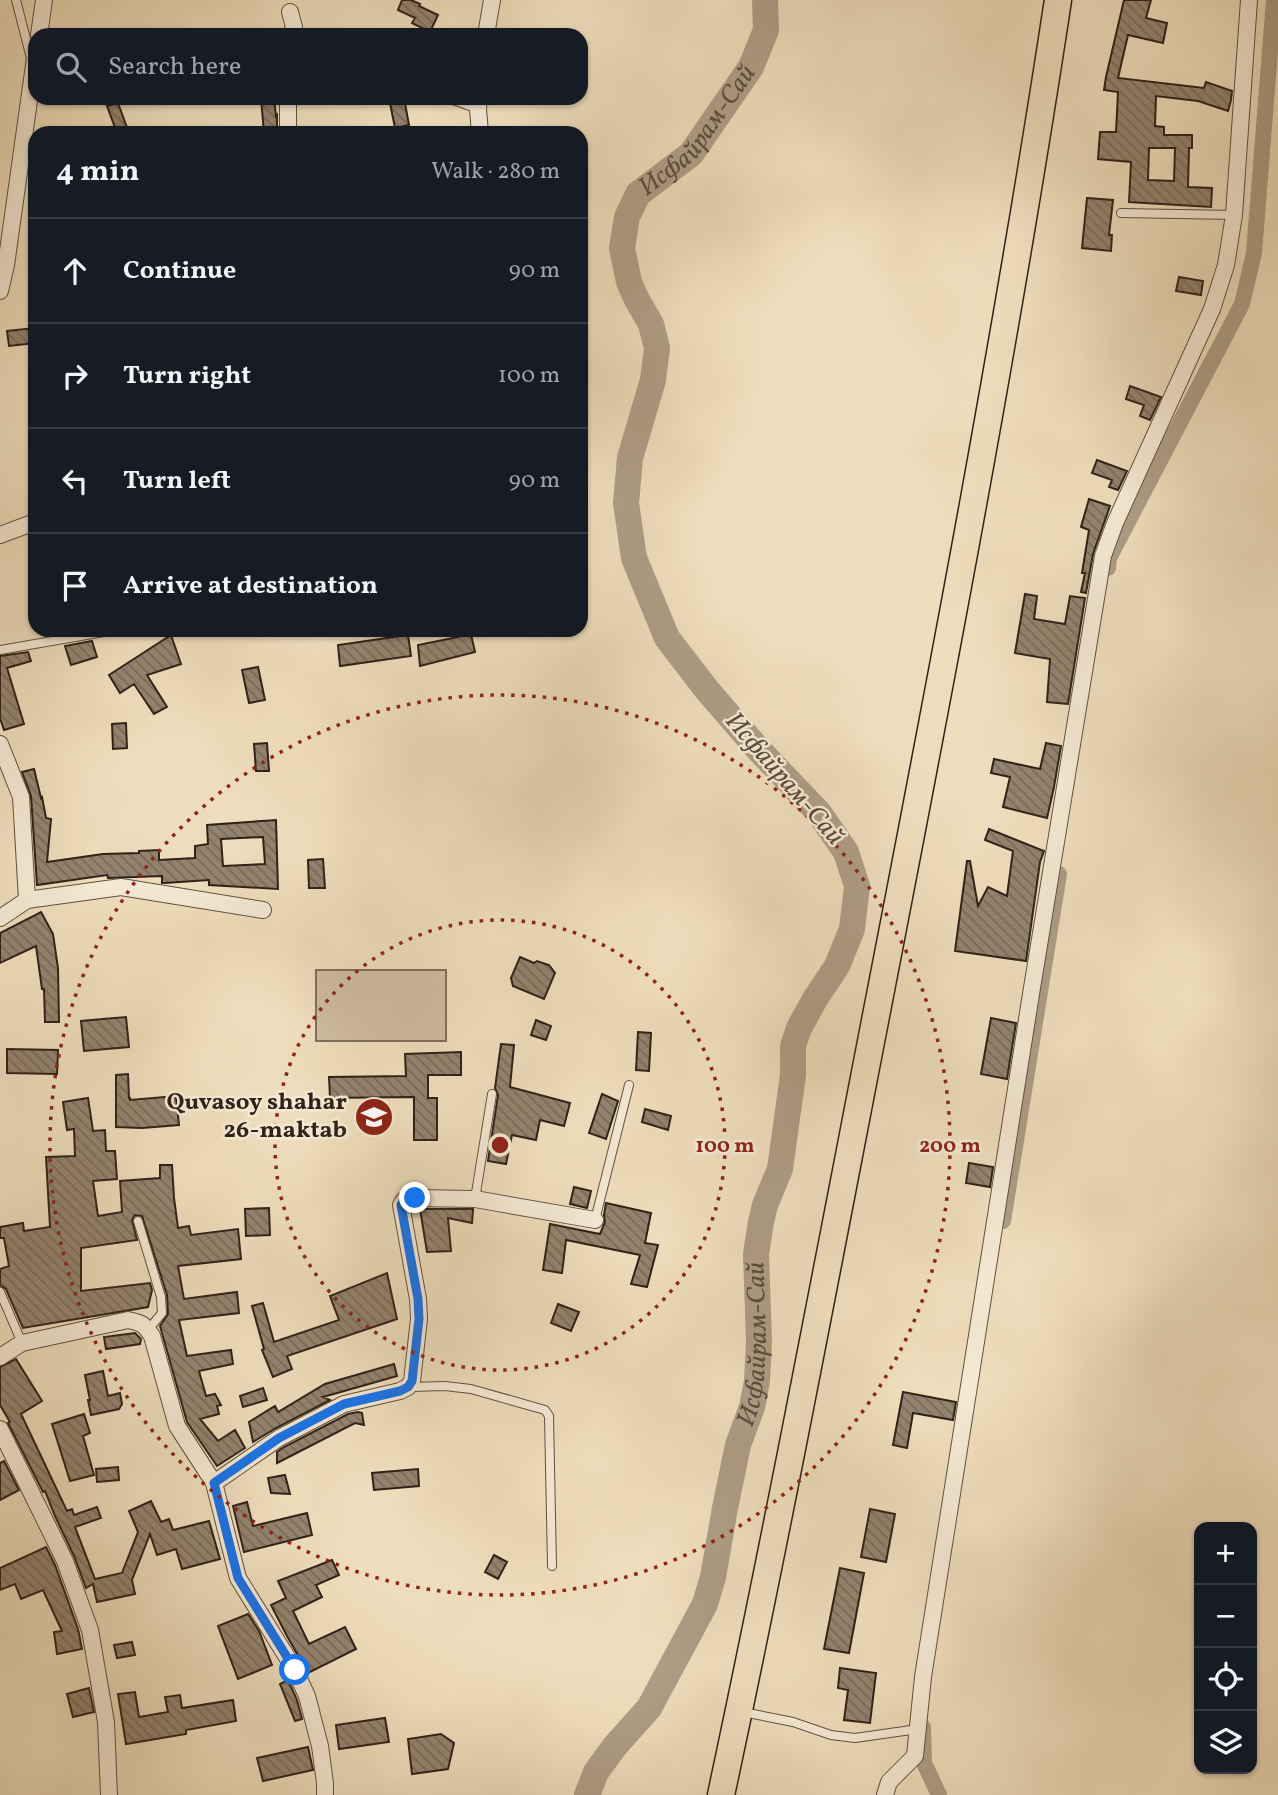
<!DOCTYPE html>
<html lang="en">
<head>
<meta charset="utf-8">
<style>
	body { margin:0; font-family:Vollkorn,serif; background:#20242c; color:#f1f3f6 }
	.controls { position:absolute; right:21px; bottom:21px; display:grid; overflow:hidden; border-radius:14px; box-shadow:0 2px 5px #0004 }
	.controls button { width:63px; height:63px; display:grid; place-items:center; padding:0; border:0; border-bottom:2px solid #363941; background:#171b24; color:#f1f3f6; font:35px sans-serif }
	.stop { position:absolute; width:21px; height:21px; margin:-16px; border:5px solid #1a73e8; border-radius:50%; background:#fff }
	.stop.end { background:#1a73e8; border-color:#fff; box-shadow:0 2px 7px #0008 }
	.list { margin:0; padding:0; list-style:none }
	h2 { display:flex; justify-content:space-between; align-items:center; height:91px; margin:0; padding:0 28px; font-size:30px }
	h2 small { font-size:23px; font-weight:400; color:#9ea1a6 }
	.list li { display:grid; grid-template-columns:46px 1fr auto; gap:21px; align-items:center; box-sizing:border-box; height:105px; padding:0 28px; border-top:2px solid #363941 }
	.list b { display:block; font-size:26px; white-space:nowrap }
	.list em { font-size:23px; font-style:normal; color:#9ea1a6 }
	.icon { flex:none; width:38px; height:38px; fill:none; stroke:currentColor; stroke-width:2; stroke-linecap:round; stroke-linejoin:round }
	.map { position:relative; flex:none; width:1278px; height:1795px; overflow:hidden }
	.search { position:absolute; background:#171b24; box-shadow:0 2px 5px #0004; left:28px; top:28px; width:560px; height:77px; display:flex; align-items:center; gap:18px; box-sizing:border-box; padding:0 24px; border-radius:21px; color:#9ea1a6; font-size:26px }
	.panel { position:absolute; background:#171b24; box-shadow:0 2px 5px #0004; left:28px; top:126px; width:560px; height:511px; border-radius:21px }
	.map>svg:first-child { display:block }
	.grass { fill:#cebda0; stroke:#7f705c; stroke-width:2 }
	.lines { fill:none; stroke-linecap:round; stroke-linejoin:round }
	.canal { stroke:#ad9d85; stroke-width:16 }
	.river { stroke:#ad9d85; stroke-width:26 }
	.building { fill:url(#building-back-hatch); stroke:#302219; stroke-width:2; fill-rule:evenodd }
	.lane-casing { stroke:#605142; stroke-width:10 }
	.street-casing { stroke:#605142; stroke-width:18 }
	.primary-casing { stroke:#302219; stroke-width:29 }
	.lane { stroke:#f4e9d3; stroke-width:8 }
	.street { stroke:#f4e9d3; stroke-width:16 }
	.primary { stroke:#eeddbc; stroke-width:26 }
	.route { stroke:#1a73e8; stroke-width:9 }
	.ring { fill:none; stroke:#8f2418; stroke-width:3.5; stroke-dasharray:3.5 7 }
	.labels { text-anchor:middle; dominant-baseline:central; stroke-width:5; stroke-linejoin:round; paint-order:stroke }
	.poi-label { font-size:24px; font-weight:bold; fill:#302219; stroke:#f4e9d3; text-anchor:end }
	.water-label { font-size:26px; font-style:italic; fill:#5c4d3f; stroke:#f4e9d3 }
	.centre { fill:#8f2418; stroke:#f4e9d3; stroke-width:3.5 }
	.ring-label { font-size:21px; text-anchor:middle; font-weight:bold; fill:#8f2418; stroke:#f4e9d3; stroke-width:5; stroke-linejoin:round; paint-order:stroke }
</style>
</head>
<body>
<div class="map">
<svg width="1278" height="1795" viewBox="0 0 1278 1795">
	<defs>
		<pattern id="building-back-hatch" width="6" height="6" patternUnits="userSpaceOnUse" patternTransform="scale(1.75)"><rect width="6" height="6" fill="#93836e"/><path d="M-1 5l2 2M0 0l6 6M5-1l2 2" fill="none" stroke="#786b5a"/></pattern>
	</defs>
	<rect width="100%" height="100%" fill="#eeddbc"/>
	<filter id="stains"><feTurbulence type="fractalNoise" baseFrequency=".00286" numOctaves="4"/><feColorMatrix values="0 0 0 0 .2 0 0 0 0 .09 0 0 0 0 .02 0 0 0 .5 -.17"/></filter>
	<radialGradient id="worn" r=".72"><stop offset=".6" stop-color="#630" stop-opacity="0"/><stop offset="1" stop-color="#630" stop-opacity=".3"/></radialGradient>
	<path class="grass" d="M316 970H446V1041H316Z"/>
	<g class="lines">
		<path class="canal" d="M1108 568 1109 558 1242 304 1254 253 1274 0
			M1003 1221 1059 874
			M923 1727 924 1763 939 1795"/>
		<path class="river" id="s1" d="M587 1795 596 1772 615 1746 649 1708 705 1604 713 1577 725 1508 738 1445 752 1407 757 1381 759 1341 756 1254 761 1222 765 1205 780 1169 793 1075V1046L799 1028 815 999 837 966 852 929 857 886 846 852 819 813 758 749 707 690 667 638 634 558 626 503 630 458 653 380 657 348 651 324 637 300 629 282 622 248 627 217 638 194 691 154 751 67 766 30 765 0"/>
	</g>
	<path class="building" d="M402 0H411L420 4 419 6 438 15 430 32 412 23 415 18 398 10Z
		M1124 0H1151L1146 18 1167 23 1163 43 1128 35 1118 78 1204 88 1206 82 1232 91 1231 100 1228 111 1198 101 1156 96 1155 126 1164 127V135H1192V148H1189L1188 187 1212 188 1211 207 1129 202 1131 162 1098 159 1100 132H1116L1118 92 1104 90 1106 77ZM1149 148H1175L1174 181 1148 180Z
		M261 98H274L276 116 277 115V132L264 133Z
		M389 98H404L409 125 395 128Z
		M118 103 129 133H117L107 106Z
		M1087 198 1113 200 1109 235H1112L1111 251 1082 248Z
		M1179 277 1203 281 1201 295 1176 291Z
		M35 328V343L9 346 7 331Z
		M1130 386 1161 397 1150 420 1140 416 1144 405 1126 399Z
		M1097 460 1127 471 1118 490 1109 487 1112 480 1092 473Z
		M1089 499 1110 506 1093 554 1086 593 1081 592 1085 573H1082L1089 530 1081 527Z
		M1025 594 1037 596 1034 619 1065 624 1070 596 1085 598 1068 704 1047 702 1050 659 1015 653Z
		M456 630H470L475 652 420 666 418 645 458 637Z
		M171 635 181 664 147 675 167 707 154 714 134 684 120 693 109 675Z
		M408 635 411 656 340 666 338 645Z
		M92 641 97 657 71 665 65 646Z
		M28 652 31 661 7 668 24 724 4 730 0 718V656Z
		M258 667 265 700 249 703 242 670Z
		M126 723 127 748 113 749 112 724Z
		M267 743 269 771H256L254 744Z
		M1046 743 1061 746 1054 787 1047 818 1003 807 1010 777 991 773 994 759 1040 769Z
		M34 769 41 798 42 797 46 818 51 819 47 862 103 854 139 853V851L159 850V860L195 858V846L208 844 207 825 276 820 278 889 209 885V880L165 883H162V876L108 878 107 875 37 885 31 796 22 772ZM263 837 265 864 223 866 221 839Z
		M989 829 1044 851 1040 862 1026 961 955 951 967 861H970L978 906 988 887 1007 896 1013 851 985 840Z
		M323 859 325 888H309L308 860Z
		M41 912 53 934 58 968 59 1022H45L44 989H42L36 946 0 963V933Z
		M520 957 534 963 537 961 549 965 555 973 544 999 513 986 511 978Z
		M126 1017 129 1047 84 1051 81 1021Z
		M991 1018 1016 1023 1007 1079 981 1074Z
		M536 1020 551 1026 546 1040 531 1035Z
		M638 1032 651 1033 649 1071 636 1070Z
		M501 1044 514 1045 510 1087 570 1103 564 1126 540 1120 536 1140 512 1135 506 1164 488 1161 498 1095 495 1088Z
		M7 1049 58 1050 57 1074 7 1073Z
		M461 1052V1075H428V1098H437V1140H414V1097L330 1098 329 1077 406 1076 405 1054Z
		M128 1074 129 1098H130V1100L176 1096 179 1125 142 1128 116 1127V1075Z
		M602 1094 618 1101 606 1139 589 1133Z
		M88 1098 93 1131 105 1130 106 1151H115L117 1179 93 1181 98 1216 122 1212 120 1181 160 1178V1165H172L174 1198 178 1228 189 1226 191 1235 238 1229 241 1259 178 1266 184 1299 237 1292 239 1313 179 1320 187 1356 231 1350 233 1364 199 1371 206 1396 215 1394 221 1405 217 1406 219 1414 200 1419 218 1441 235 1430 245 1448 217 1466 187 1422 160 1326 168 1314 167 1295 142 1216 135 1215 132 1220 137 1240 81 1248V1291L150 1283 152 1290 148 1307 23 1328 6 1289 0 1285V1269L9 1266 4 1238H0V1227L23 1223 24 1231 50 1227 46 1157 75 1156 74 1129 67 1130 63 1102Z
		M645 1109 671 1116 668 1130 642 1122Z
		M969 1163 993 1167 990 1187 966 1183Z
		M574 1187 591 1191 587 1208 570 1204Z
		M606 1203 651 1213 645 1243 658 1245 647 1287 631 1284 640 1255 566 1240 562 1273 543 1270 550 1224 600 1234 605 1222 604 1215Z
		M269 1208 270 1235 246 1236 245 1209Z
		M420 1209H473L472 1223 448 1218 451 1251 427 1252Z
		M387 1273 397 1319 287 1356 292 1369 273 1377 262 1350 264 1349 252 1306 263 1303 274 1342 339 1320 330 1296Z
		M558 1304 579 1312 571 1331 551 1323Z
		M135 1333 141 1339 140 1344 106 1349 104 1337Z
		M16 1359 42 1401 21 1414 67 1511 72 1509 74 1515 97 1507 101 1518 75 1527 95 1579 122 1573 138 1532 129 1511 151 1501 161 1522 169 1519 173 1530 209 1521 220 1559 182 1569 176 1549 157 1555 150 1534 132 1580 135 1594 97 1602 93 1584 86 1588 74 1556 55 1516 45 1491 43 1492 8 1423 10 1422 0 1405V1367Z
		M394 1364 397 1376 323 1397 330 1400 276 1428 253 1442 249 1422 275 1406 278 1412 325 1384Z
		M103 1371 108 1396 120 1393 122 1404 119 1409 91 1415 88 1400H90L85 1375Z
		M263 1388 267 1400 243 1407 240 1396Z
		M903 1392 956 1402 953 1420 913 1413 907 1448 893 1445Z
		M358 1412 362 1413 364 1425 355 1423 277 1463V1452L284 1447 348 1414Z
		M84 1414 90 1433 83 1436 94 1475 70 1481 52 1424Z
		M4 1461 19 1490 0 1500V1463Z
		M118 1467 119 1480 97 1482 96 1469Z
		M418 1469 419 1486 374 1490 372 1473Z
		M285 1475 290 1494 271 1493 268 1478Z
		M247 1502 253 1526 307 1513 312 1535 244 1552 233 1506Z
		M870 1509 895 1514 886 1562 861 1557Z
		M46 1547 55 1565 78 1629 82 1649 57 1654 54 1632 62 1631 43 1590 21 1599 15 1584 0 1590V1568Z
		M494 1555 507 1562 498 1579 485 1572Z
		M332 1560 339 1575 316 1585 322 1597 293 1611 309 1644 345 1627 356 1649 308 1673 287 1636 271 1605 286 1598 278 1581Z
		M840 1568 864 1573 849 1653 824 1649Z
		M248 1614 259 1631 272 1665 238 1679 218 1626Z
		M132 1642 135 1655 117 1658 114 1645Z
		M840 1668 876 1673 870 1723 844 1720 848 1690 838 1688Z
		M288 1680 297 1700 302 1719 295 1721 280 1684Z
		M89 1688 94 1712 73 1717 67 1694Z
		M135 1692 139 1717 168 1712 165 1697 180 1695 182 1708 233 1700 236 1721 186 1730V1734L126 1744 118 1694Z
		M385 1718 389 1742 339 1749 336 1725Z
		M441 1734 454 1743 448 1769 412 1774 408 1739Z
		M308 1747 313 1770 263 1781 257 1758Z"/>
	<g class="lines">
		<defs>
			<path id="lane" d="M16 0 32 62
				M448 98 478 109
				M1121 213 1234 215
				M0 650 115 630
				M475 1199 492 1094
				M595 1220 629 1085
				M138 1221 161 1297 162 1313 148 1330
				M0 1292 22 1343
				M410 1387 445 1386 471 1389 545 1410 549 1416 552 1566
				M743 1712 793 1722 831 1735 855 1738 918 1729"/>
			<path id="street" d="M290 12 294 27 291 35
				M39 35 44 0
				M486 35 492 0
				M288 98V133
				M479 98 478 109 480 133
				M0 291 6 265 35 58
				M0 535 35 522
				M0 744 21 797 27 900
				M0 918 27 900 121 887 263 910
				M0 1357 22 1343 128 1320C142 1323 144 1324 152 1336L177 1426 214 1483 238 1578 295 1670 307 1696 320 1746 325 1783V1795
				M0 1429 65 1561 90 1630 106 1722 109 1795
				M214 1483 279 1438 344 1404 400 1391 408 1387 412 1381 419 1319 418 1299 401 1205 404 1200 415 1198 475 1199 595 1220
				M885 1795 889 1782 915 1756 923 1677 1031 994 1103 556 1115 523 1212 309 1226 265 1234 215 1249 0"/>
			<path id="primary" d="M721 1795C776 1538 825 1279 875 1021 941 681 1006 342 1058 0"/>
		</defs>
		<use href="#lane" class="lane-casing"/>
		<use href="#street" class="street-casing"/>
		<use href="#primary" class="primary-casing"/>
		<use href="#lane" class="lane"/>
		<use href="#street" class="street"/>
		<use href="#primary" class="primary"/>
	</g>
	<g class="lines">
		<path class="route" d="M295 1670 238 1578 214 1483 279 1438 344 1404 400 1391 408 1387 412 1381 419 1319 418 1299 401 1205 404 1200 415 1198"/>
	</g>
	<g class="ring">
		<circle cx="500" cy="1145" r="225"/>
		<circle cx="500" cy="1145" r="450"/>
	</g>
	<defs>
		<symbol id="school-disc" viewBox="-11 -11 22 22"><circle r="9.5" fill="#8f2418" stroke="#f4e9d3"/><path d="M0-5L7-2L0 1L-7-2ZM-4 1L0 2.5L4 1V4Q0 6-4 4Z" fill="#fff"/></symbol>
	</defs>
	<g fill-rule="evenodd">
		<use href="#school-disc" x="352" y="1095" width="44" height="44"/>
	</g>
	<g class="labels">
		<g class="poi-label">
			<text x="347" y="1103">Quvasoy shahar<tspan x="347" dy="28">26-maktab</tspan></text>
		</g>
		<g class="water-label">
			<text stroke="none"><textPath href="#s1" startOffset="1838">Исфайрам-Сай</textPath></text>
			<text transform="translate(784 779) rotate(49)">Исфайрам-Сай</text>
			<text stroke="none"><textPath href="#s1" startOffset="492">Исфайрам-Сай</textPath></text>
		</g>
	</g>
	<circle cx="500" cy="1145" r="10" class="centre"/>
	<g class="ring-label">
		<text x="725" y="1152">100 m</text>
		<text x="950" y="1152">200 m</text>
	</g>
	<rect width="100%" height="100%" filter="url(#stains)"/>
	<rect width="100%" height="100%" fill="url(#worn)"/>
</svg>
<div class="controls">
<button>+</button>
<button>−</button>
<button><svg class="icon" aria-label="locate" viewBox="0 0 24 24"><circle cx="12" cy="12" r="6"/><path d="M12 2v4M12 18v4M2 12h4M18 12h4"/></svg></button>
<button><svg class="icon" aria-label="layers" viewBox="0 0 24 24"><path d="M12 4l9 5-9 5-9-5zM3 14l9 5 9-5"/></svg></button>
</div>
<div class="stop" style="left:295px;top:1670px"></div>
<div class="stop end" style="left:415px;top:1198px"></div>
<div class="search"><svg class="icon" aria-label="search" viewBox="0 0 24 24"><circle cx="10" cy="10" r="6"/><path d="M15 15l6 6"/></svg>Search here</div>
<section class="panel">
<h2>4 min<small>Walk · 280 m</small></h2>
<ul class="list">
<li><svg class="icon" aria-label="ahead" viewBox="0 0 24 24"><path d="M12 20V5M6 11l6-6 6 6"/></svg><div><b>Continue</b></div><em>90 m</em></li>
<li><svg class="icon" aria-label="right" viewBox="0 0 24 24"><path d="M7 20v-9h11M14 6l5 5-5 5"/></svg><div><b>Turn right</b></div><em>100 m</em></li>
<li><svg class="icon" aria-label="left" viewBox="0 0 24 24"><path d="M17 20v-9H6M10 6l-5 5 5 5"/></svg><div><b>Turn left</b></div><em>90 m</em></li>
<li><svg class="icon" aria-label="arrive" viewBox="0 0 24 24"><path d="M6 21V4h12l-3 4 3 4H6"/></svg><div><b>Arrive at destination</b></div></li>
</ul>
</section>
</div>
</body>
</html>
